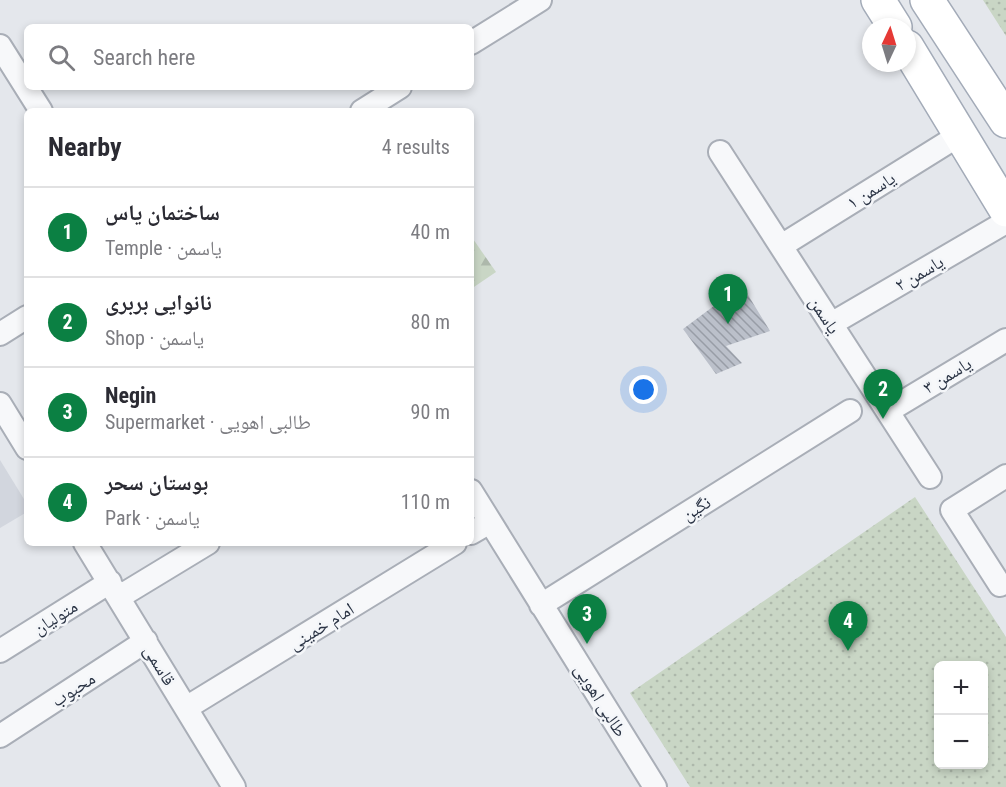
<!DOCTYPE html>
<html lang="en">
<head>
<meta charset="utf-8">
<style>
	body { margin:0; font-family:"Roboto Condensed","Noto Naskh Arabic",sans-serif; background:#f7f7f7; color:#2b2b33 }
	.controls { position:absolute; right:18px; bottom:18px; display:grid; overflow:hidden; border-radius:9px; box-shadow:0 3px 9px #0003 }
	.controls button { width:54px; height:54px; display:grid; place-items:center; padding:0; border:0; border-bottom:2px solid #e1e1e2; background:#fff; color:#2b2b33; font:30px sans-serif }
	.compass { position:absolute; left:862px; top:18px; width:54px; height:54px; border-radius:50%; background:#fff; box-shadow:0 3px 9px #0003; rotate:4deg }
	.you { position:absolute; left:644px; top:390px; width:21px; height:21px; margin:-15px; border:4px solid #fff; border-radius:50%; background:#1a73e8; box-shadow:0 0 0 9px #1a73e833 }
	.badge { display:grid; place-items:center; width:39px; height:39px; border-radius:50%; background:#0b8043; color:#fff; font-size:20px; font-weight:700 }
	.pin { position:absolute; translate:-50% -50px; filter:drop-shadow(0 2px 3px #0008) }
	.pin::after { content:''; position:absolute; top:32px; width:21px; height:18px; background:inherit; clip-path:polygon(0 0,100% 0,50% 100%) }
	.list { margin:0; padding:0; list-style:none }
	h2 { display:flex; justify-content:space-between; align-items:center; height:78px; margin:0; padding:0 24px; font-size:26px }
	h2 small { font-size:20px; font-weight:400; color:#7c7c81 }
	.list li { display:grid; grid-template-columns:39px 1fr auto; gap:18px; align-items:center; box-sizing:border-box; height:90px; padding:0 24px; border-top:2px solid #e1e1e2 }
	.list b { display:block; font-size:22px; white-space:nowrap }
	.list p { margin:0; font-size:20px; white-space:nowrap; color:#7c7c81 }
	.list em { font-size:20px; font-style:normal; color:#7c7c81 }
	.icon { flex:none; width:33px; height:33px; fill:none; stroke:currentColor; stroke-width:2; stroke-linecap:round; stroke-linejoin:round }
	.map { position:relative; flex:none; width:1006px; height:787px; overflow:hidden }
	.search { position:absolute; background:#fff; box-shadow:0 3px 9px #0003; left:24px; top:24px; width:450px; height:66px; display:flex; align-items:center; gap:15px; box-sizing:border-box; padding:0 21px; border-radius:9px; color:#7c7c81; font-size:22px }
	.panel { position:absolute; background:#fff; box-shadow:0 3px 9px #0003; left:24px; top:108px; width:450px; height:438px; border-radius:9px }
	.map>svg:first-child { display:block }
	.built { fill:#d2d6de }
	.grass { fill:url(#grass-dots); fill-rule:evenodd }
	.forest { fill:url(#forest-firs) }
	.building { fill:url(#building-back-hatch) }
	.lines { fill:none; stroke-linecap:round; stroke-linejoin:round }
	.minor-casing { stroke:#a9aeb7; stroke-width:26 }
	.primary-casing { stroke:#a3abb8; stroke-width:36 }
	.minor { stroke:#f7f8fa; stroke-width:22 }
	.primary { stroke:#fff; stroke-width:33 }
	.labels { text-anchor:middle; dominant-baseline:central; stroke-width:5; stroke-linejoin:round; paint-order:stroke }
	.street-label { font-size:18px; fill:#2b3445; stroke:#f4f6f9 }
</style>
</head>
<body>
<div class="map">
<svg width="1006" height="787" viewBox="0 0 1006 787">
	<defs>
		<pattern id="grass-dots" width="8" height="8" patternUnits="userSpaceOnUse" patternTransform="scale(1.5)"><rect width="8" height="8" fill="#c9d6c5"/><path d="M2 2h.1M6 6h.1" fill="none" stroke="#adb8ab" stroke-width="1.8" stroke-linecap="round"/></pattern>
		<pattern id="forest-firs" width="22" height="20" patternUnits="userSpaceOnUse" patternTransform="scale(1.5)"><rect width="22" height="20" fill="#c9d6c5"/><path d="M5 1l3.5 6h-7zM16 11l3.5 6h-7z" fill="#adb8ab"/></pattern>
		<pattern id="building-back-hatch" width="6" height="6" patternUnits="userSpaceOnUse" patternTransform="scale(1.5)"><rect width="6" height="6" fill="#bbc0ca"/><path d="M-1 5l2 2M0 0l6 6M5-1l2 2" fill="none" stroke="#989da6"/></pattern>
	</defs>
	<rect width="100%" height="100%" fill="#e4e7ec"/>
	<path class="built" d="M0 460 27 504V512L0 528Z"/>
	<path class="grass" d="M983 0H1006V36Z
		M915 497 1006 637V787H690L630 693ZM938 666H984V764H938Z"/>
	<path class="forest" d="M471 236 496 272 471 289Z"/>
	<path class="building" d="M742 285 770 331 726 346 742 363 716 374 683 329Z"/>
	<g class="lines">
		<defs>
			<path id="minor" d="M471 43 540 0
				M0 46 41 111
				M362 111 400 87
				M720 152 930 477
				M781 246 961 134
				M831 324 1006 222
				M0 334 27 317
				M0 404 27 448
				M888 411 1006 340
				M471 491 655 787
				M471 533 490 522
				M85 543 234 787
				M1000 585 952 510 1006 476
				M119 597 208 543
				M541 605 850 411
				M0 651 110 582
				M186 708 455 543
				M0 736 146 641"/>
			<path id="primary" d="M878 0 895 27
				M927 0 1006 121
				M907 47 1006 210"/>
		</defs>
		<use href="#minor" class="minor-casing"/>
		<use href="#primary" class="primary-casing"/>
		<use href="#minor" class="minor"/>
		<use href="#primary" class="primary"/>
	</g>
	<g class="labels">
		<g class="street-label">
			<text transform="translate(871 190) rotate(-32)">یاسمن ۱</text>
			<text transform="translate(919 273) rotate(-30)">یاسمن ۲</text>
			<text transform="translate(825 315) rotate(57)">یاسمن</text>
			<text transform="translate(947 375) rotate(-31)">یاسمن ۳</text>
			<text transform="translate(696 508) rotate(-32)">نگین</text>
			<text transform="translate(55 617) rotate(-32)">متولیان</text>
			<text transform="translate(321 626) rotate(-32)">امام خمینی</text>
			<text transform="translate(160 665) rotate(59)">قاسمی</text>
			<text transform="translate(73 689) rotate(-33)">محبوب</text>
			<text transform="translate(601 700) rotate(58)">طالبی اهویی</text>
		</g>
	</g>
</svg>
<div class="controls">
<button>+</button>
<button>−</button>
</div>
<svg class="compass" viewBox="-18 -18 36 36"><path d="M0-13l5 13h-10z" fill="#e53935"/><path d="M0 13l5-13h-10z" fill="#7c7c81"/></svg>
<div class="you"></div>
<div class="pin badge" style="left:728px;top:324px">1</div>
<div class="pin badge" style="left:883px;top:419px">2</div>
<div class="pin badge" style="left:587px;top:644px">3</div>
<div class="pin badge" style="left:848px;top:651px">4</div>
<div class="search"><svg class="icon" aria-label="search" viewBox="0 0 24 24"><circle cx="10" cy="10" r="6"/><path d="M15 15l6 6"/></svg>Search here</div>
<section class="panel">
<h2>Nearby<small>4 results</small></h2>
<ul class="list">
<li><span class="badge">1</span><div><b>ساختمان یاس</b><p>Temple · یاسمن</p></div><em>40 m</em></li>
<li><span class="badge">2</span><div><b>نانوایی بربری</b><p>Shop · یاسمن</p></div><em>80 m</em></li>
<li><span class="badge">3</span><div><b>Negin</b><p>Supermarket · طالبی اهویی</p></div><em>90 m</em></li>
<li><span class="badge">4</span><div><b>بوستان سحر</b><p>Park · یاسمن</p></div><em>110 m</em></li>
</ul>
</section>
</div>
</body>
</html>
